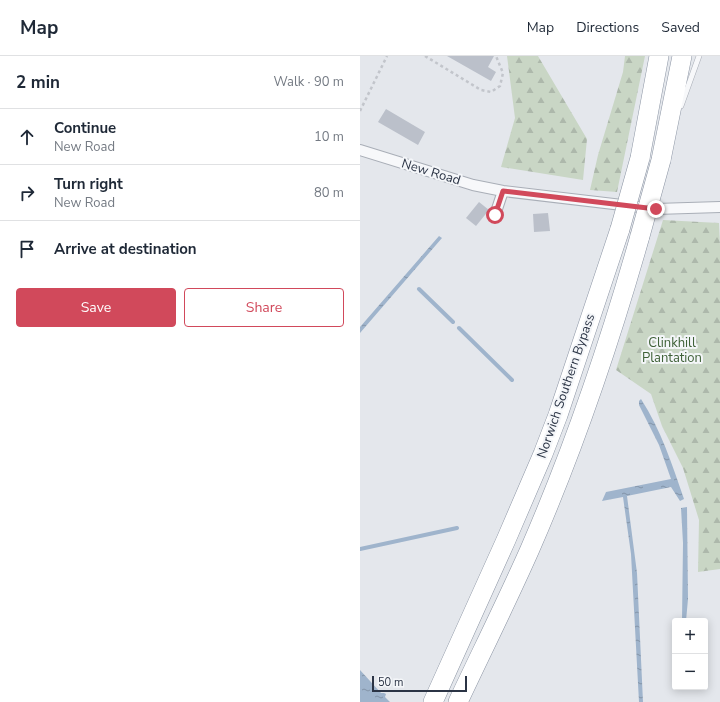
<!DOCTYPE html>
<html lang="en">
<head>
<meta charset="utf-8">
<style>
	body { margin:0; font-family:"Nunito Sans",sans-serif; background:#f6f6f7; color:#1f2937 }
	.controls { position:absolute; right:12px; bottom:12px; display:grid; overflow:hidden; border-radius:4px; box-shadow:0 2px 10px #0003 }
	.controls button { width:36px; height:36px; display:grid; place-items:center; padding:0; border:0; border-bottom:1px solid #e0e1e3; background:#fff; color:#1f2937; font:20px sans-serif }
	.scale { position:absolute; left:12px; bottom:10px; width:95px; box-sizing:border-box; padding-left:4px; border:2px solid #2b3445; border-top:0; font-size:11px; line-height:14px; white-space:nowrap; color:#2b3445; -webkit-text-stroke:3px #f4f6f9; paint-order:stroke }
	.stop { position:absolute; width:12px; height:12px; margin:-9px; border:3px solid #d1495b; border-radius:50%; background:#fff }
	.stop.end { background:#d1495b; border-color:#fff; box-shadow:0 1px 4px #0008 }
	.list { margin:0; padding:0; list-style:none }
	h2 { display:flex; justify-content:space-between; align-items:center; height:52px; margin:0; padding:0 16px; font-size:17px }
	h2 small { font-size:13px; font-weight:400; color:#747a83 }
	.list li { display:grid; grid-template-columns:26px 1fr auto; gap:12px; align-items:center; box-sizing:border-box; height:56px; padding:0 16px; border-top:1px solid #e0e1e3 }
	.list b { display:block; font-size:15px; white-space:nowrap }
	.list p { margin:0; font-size:13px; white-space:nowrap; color:#747a83 }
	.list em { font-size:13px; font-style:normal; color:#747a83 }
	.actions { display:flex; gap:8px; padding:12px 16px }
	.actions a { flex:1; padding:9px 0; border:1px solid #d1495b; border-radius:4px; text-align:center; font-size:14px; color:#d1495b }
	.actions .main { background:#d1495b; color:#fff }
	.icon { flex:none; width:22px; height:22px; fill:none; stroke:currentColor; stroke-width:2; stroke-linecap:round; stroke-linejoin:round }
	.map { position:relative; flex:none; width:360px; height:646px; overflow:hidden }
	header { display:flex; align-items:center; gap:24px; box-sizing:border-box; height:56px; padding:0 20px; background:#fff; border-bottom:1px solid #e0e1e3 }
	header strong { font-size:19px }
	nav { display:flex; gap:22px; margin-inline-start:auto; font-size:14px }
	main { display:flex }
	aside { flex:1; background:#fff }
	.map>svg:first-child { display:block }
	.forest { fill:url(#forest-firs) }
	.water { fill:url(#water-ripples) }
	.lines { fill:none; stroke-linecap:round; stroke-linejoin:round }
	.stream { stroke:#9fb4cc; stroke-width:4 }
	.building { fill:#bbc0ca }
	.lane-casing { stroke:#a9aeb7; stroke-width:6 }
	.street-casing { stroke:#a9aeb7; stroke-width:12 }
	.highway-casing { stroke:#8b94a3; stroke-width:20 }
	.path { stroke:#c2c5cb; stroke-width:2.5; stroke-dasharray:3 3; stroke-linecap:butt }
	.lane { stroke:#f7f8fa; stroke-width:5 }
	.street { stroke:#f7f8fa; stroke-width:10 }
	.highway { stroke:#fff; stroke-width:19 }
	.highway-bridge-casing { stroke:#8b94a3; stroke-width:20; stroke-linecap:butt }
	.highway-bridge { stroke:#fff; stroke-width:19 }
	.route { stroke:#d1495b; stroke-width:5 }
	.labels { text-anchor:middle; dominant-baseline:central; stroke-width:4; stroke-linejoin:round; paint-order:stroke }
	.street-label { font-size:13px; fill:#2b3445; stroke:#f4f6f9 }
	.park-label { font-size:13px; fill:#3f6138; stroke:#f4f6f9 }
</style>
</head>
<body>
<header>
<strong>Map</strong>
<nav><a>Map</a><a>Directions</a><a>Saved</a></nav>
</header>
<main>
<aside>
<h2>2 min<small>Walk · 90 m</small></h2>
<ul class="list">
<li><svg class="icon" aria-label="ahead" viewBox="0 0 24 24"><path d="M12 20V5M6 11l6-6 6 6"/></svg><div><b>Continue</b><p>New Road</p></div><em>10 m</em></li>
<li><svg class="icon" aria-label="right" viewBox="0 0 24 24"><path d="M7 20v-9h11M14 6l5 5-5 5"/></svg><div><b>Turn right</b><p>New Road</p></div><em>80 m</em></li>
<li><svg class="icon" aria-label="arrive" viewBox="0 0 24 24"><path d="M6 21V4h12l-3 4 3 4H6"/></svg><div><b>Arrive at destination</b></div></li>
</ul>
<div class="actions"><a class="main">Save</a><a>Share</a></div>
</aside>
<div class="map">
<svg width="360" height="646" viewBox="0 0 360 646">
	<defs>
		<pattern id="forest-firs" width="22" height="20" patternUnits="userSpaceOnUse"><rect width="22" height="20" fill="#c9d6c5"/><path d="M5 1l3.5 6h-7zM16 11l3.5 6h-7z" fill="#adb8ab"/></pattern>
		<pattern id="water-ripples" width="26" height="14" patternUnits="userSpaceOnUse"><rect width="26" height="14" fill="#9fb4cc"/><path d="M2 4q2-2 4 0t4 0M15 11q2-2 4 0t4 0" fill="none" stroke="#8293a7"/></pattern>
	</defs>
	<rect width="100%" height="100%" fill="#e4e7ec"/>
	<path class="forest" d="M147 0H178L227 83 223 124 141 111 155 62Z
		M265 0H285L257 136 230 134 238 99 263 16Z
		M303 164 359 167 360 190V513L338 516 339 464 323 412 302 370 291 338 256 314Z"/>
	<path class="water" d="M79 180 82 182 0 277V271Z
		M281 343C301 374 312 408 324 443L320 445 311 431 267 440 277 517 283 646H279L271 498 263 441 242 445 246 436 311 423 299 389 279 349V345Z
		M327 451 328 543 326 565H322L323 487 321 452Z
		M0 614 21 637H24L26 638 25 641 30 646H0Z"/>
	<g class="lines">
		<path class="stream" d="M59 233 93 266
			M99 272 152 324
			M0 493 97 472"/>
	</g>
	<path class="building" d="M87 0H134L128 11 136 16 131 25Z
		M26 53 65 76 58 89 18 66Z
		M119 146 129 154 116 170 106 162Z
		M188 157 190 175 174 176 173 158Z"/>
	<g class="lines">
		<defs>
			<path id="lane" d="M321 50 339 0"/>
			<path id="street" d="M0 94 113 129 143 135 296 153 360 151
				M135 159 143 135"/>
			<path id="highway" d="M280 102 299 0
				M301 104 322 0
				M73 646 146 484 183 398 198 359 260 173
				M98 646C122 595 147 545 170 493 214 392 250 286 280 180"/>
		</defs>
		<use href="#lane" class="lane-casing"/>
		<use href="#street" class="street-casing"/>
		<use href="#highway" class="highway-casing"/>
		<path class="path" d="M65 0 121 34 131 36 140 30 143 17 136 0
			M0 55 27 0"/>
		<use href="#lane" class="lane"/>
		<use href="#street" class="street"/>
		<use href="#highway" class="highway"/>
		<defs>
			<path id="highway-bridge" d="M260 173 280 102
				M280 180 301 104"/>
		</defs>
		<use href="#highway-bridge" class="highway-bridge-casing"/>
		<use href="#highway-bridge" class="highway-bridge"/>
	</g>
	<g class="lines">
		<path class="route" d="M135 159 143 135 296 153"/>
	</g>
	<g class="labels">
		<g class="street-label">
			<text transform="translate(71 116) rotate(17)">New Road</text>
			<text transform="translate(206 330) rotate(-71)">Norwich Southern Bypass</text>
		</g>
		<g class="park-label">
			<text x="312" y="287">Clinkhill<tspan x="312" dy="15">Plantation</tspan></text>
		</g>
	</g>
</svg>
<div class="controls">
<button>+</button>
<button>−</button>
</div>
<div class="scale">50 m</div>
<div class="stop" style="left:135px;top:159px"></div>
<div class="stop end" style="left:296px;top:153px"></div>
</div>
</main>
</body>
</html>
